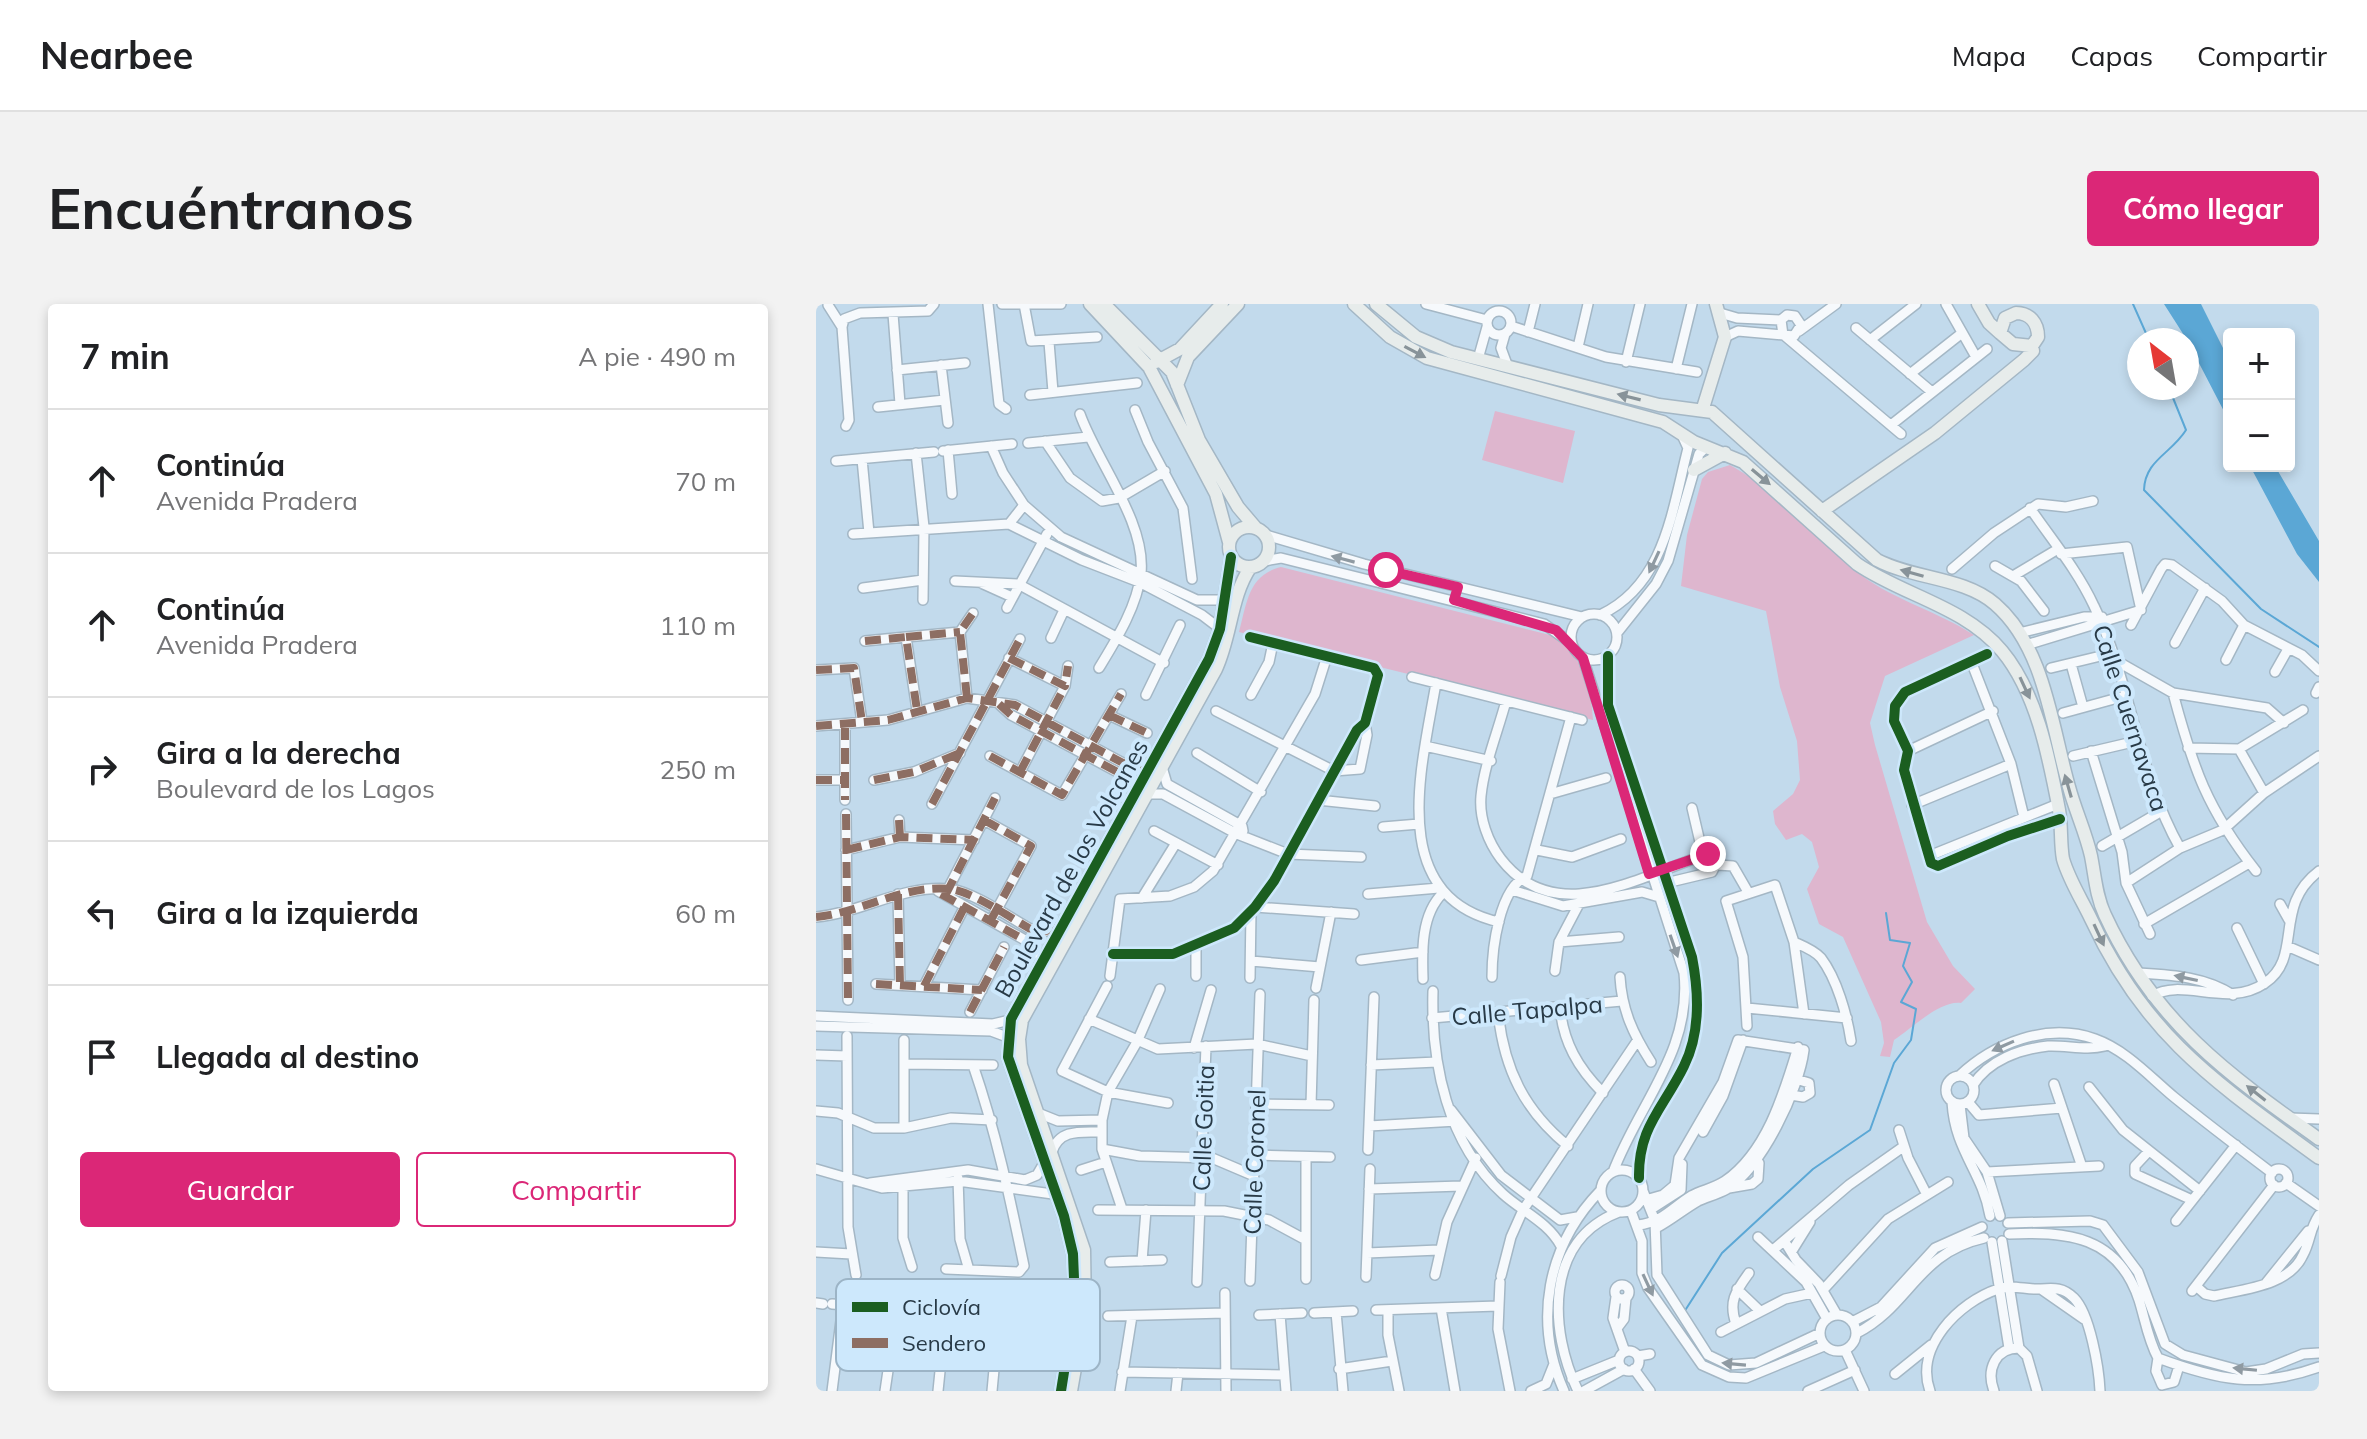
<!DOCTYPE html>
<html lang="es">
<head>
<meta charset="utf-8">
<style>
	body { margin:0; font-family:Mulish,sans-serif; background:#f2f2f2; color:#202124 }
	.controls { position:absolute; right:24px; top:24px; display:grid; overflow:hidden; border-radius:8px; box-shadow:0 4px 12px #0003 }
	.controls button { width:72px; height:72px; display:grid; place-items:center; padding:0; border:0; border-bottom:2px solid #e0e0e0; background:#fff; color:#202124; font:40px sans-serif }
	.compass { position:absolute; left:1311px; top:24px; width:72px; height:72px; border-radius:50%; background:#fff; box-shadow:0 4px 12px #0003; rotate:329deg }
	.stop { position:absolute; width:24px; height:24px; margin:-18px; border:6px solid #db2777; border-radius:50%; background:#fff }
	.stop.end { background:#db2777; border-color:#fff; box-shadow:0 2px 8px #0008 }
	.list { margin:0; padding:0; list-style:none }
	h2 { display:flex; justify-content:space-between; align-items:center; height:104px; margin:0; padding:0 32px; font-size:34px }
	h2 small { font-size:26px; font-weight:400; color:#757577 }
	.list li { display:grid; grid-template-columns:52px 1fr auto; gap:24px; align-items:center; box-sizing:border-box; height:144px; padding:0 32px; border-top:2px solid #e0e0e0 }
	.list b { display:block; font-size:30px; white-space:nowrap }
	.list p { margin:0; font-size:26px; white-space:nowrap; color:#757577 }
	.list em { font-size:26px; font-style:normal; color:#757577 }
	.actions { display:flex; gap:16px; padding:24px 32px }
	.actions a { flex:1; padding:18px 0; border:2px solid #db2777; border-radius:8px; text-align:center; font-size:28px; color:#db2777 }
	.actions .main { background:#db2777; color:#fff }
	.icon { flex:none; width:44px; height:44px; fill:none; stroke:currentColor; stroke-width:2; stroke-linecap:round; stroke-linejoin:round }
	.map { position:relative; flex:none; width:1503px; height:1087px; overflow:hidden; border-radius:8px }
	header { display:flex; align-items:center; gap:48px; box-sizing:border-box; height:112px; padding:0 40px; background:#fff; border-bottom:2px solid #e0e0e0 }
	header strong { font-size:38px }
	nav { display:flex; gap:44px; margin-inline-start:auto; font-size:28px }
	.intro { display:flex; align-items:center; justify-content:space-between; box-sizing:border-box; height:192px; padding:0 48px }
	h1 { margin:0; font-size:56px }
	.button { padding:20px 36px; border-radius:8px; background:#db2777; color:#fff; font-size:28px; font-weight:700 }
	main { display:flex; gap:48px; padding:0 48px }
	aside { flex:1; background:#fff; border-radius:8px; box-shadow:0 4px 12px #0003 }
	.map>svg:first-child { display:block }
	.green { fill:#deb6ce }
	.water { fill:#5ba7d5 }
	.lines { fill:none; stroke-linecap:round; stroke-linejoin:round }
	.stream { stroke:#5ba7d5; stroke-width:2 }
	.street-casing { stroke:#a4b7c5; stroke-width:12 }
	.secondary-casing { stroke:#a4b7c5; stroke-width:15 }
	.street { stroke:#f6f9fc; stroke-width:9 }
	.secondary { stroke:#e7eceb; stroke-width:12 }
	.quiet { stroke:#8d6e63; stroke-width:8; stroke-dasharray:16 8; stroke-linecap:butt }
	.cycleway-casing { stroke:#cde8fc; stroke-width:15 }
	.cycleway { stroke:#1b5e20; stroke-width:10 }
	.oneway { fill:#889399 }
	.oneway2 { fill:#8f9aa2 }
	.route { stroke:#db2777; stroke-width:10 }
	.labels { text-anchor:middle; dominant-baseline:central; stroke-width:8; stroke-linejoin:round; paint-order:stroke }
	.street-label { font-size:24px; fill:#283a47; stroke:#cde8fc }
	.key { fill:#cde8fc; stroke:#9cb4c6; stroke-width:2 }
	.key-label { font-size:22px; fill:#283a47 }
</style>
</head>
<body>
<header>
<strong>Nearbee</strong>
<nav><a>Mapa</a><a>Capas</a><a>Compartir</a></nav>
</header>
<div class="intro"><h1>Encuéntranos</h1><a class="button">Cómo llegar</a></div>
<main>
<aside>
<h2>7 min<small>A pie · 490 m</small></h2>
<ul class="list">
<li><svg class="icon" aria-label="ahead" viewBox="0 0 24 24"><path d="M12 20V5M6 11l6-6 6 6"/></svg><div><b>Continúa</b><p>Avenida Pradera</p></div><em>70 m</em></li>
<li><svg class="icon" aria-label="ahead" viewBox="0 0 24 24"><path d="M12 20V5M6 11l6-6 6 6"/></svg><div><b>Continúa</b><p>Avenida Pradera</p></div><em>110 m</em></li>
<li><svg class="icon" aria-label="right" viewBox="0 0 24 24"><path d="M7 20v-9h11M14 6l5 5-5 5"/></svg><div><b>Gira a la derecha</b><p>Boulevard de los Lagos</p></div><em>250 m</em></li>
<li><svg class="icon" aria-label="left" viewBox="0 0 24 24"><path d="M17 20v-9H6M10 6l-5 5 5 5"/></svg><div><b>Gira a la izquierda</b></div><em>60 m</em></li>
<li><svg class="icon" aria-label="arrive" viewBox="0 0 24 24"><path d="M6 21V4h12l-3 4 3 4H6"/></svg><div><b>Llegada al destino</b></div></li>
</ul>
<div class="actions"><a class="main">Guardar</a><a>Compartir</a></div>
</aside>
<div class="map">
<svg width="1503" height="1087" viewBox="0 0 1503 1087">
	<rect width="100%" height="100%" fill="#c2daec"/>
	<path class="green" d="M679 107 759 127 747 179 666 156Z
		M914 161C965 189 999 237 1045 271 1080 297 1121 307 1158 331L1069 372 1054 419 1059 441 1111 618 1137 662 1159 685 1145 699C1124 696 1095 725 1078 736L1074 753 1064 752 1068 739 1065 718 1027 633 1003 620 991 585 1003 563 996 538 986 530 970 536 959 520 957 507 977 490 984 476 981 437 964 383 950 307 865 282 871 231 886 175 892 168Z
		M465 263 734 331C767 351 775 379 777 416L423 328C431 299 432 271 465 263Z"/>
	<path class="water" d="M1348 0H1385L1413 56V117L1371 36Z
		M1434 162H1459L1503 237V278L1481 250Z"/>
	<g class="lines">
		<path class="stream" d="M1317 0 1333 36
			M1353 84 1370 126C1355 150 1329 156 1328 186L1445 305 1503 343
			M870 1005 906 949 997 865 1054 826 1078 759 1095 736 1100 705 1085 698 1096 678 1087 662 1094 639 1074 636 1070 609"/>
		<defs>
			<path id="street" d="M172 0 183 100 190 105
				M186 0H245
				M208 0 215 37 281 33
				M610 0 671 16
				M1130 0 1160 53
				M12 1 26 23 33 116 30 122
				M671 19a12 12 0 1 1 24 0a12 12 0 1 1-24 0Z
				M904 9 921 14 965 16
				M77 10 84 100
				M695 22 790 53 881 68
				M26 23 28 15 44 9 112 7 118 0
				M1040 24 1116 88
				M983 27 1020 0
				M712 28 719 0
				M689 30 685 44 692 63
				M969 32 1085 130
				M909 33 922 27 978 32 985 21 979 12 971 11 965 16 967 31
				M1054 36 1100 0
				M233 38 237 88
				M762 43 772 0
				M662 55 671 23
				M810 58 824 0
				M125 61 132 119
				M860 65 876 0
				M81 66 149 59
				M1094 70 1146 29
				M214 91 321 79
				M62 103 129 96
				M319 106 332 138 367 204 376 275
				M264 110C281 158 330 218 325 269 321 303 300 336 283 364
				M1075 121 1171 45
				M229 137 254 174 286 197 303 194 349 167
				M212 139 272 133
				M175 142 187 169 208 201 245 233 381 296H410
				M132 146 136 190
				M127 147 196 140
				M100 149 108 223 107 296
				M46 155 53 229
				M20 157 118 148
				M1214 204C1236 236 1262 267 1278 302 1316 380 1321 468 1364 544
				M193 220 208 201
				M37 230 193 220 266 256 323 278 386 311 407 327
				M450 231 548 260 766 313
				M448 257 465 254 728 320 755 339
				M1179 262 1205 277 1228 307
				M1136 265 1178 229 1222 200 1250 203 1277 197
				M1197 272 1242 245
				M139 277 202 280 348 359
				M165 279 196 293
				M47 284 107 276
				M191 304 231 230
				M755 333a23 23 0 1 1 46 0a23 23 0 1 1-46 0Z
				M784 311C849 281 856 206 872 144L866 131
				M1315 321 1345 265 1349 260 1356 261 1406 297 1428 321 1486 351 1503 367
				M801 329 840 280 852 257 883 150 890 143
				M1203 329 1268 313H1286
				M90 333 144 328
				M235 334 248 306
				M49 337 90 333 101 406
				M1359 339 1389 284
				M1210 341 1325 306 1311 243 1245 250
				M1171 350 1089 388 1079 402 1078 417 1092 447 1088 466 1115 559 1122 562 1192 532 1244 515
				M792 352V401L876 653C883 689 885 728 868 762 847 805 822 823 823 874
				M193 354 249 382 252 362
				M767 354 868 669C876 747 823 799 797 868
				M1299 356 1357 389 1451 404 1468 419
				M1410 356 1428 321
				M1155 357 1195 460 1208 513
				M1255 360 1267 403
				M1235 364 1297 349
				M0 366 38 364 46 418
				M1459 368 1472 345
				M596 373 766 416
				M620 379C606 462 569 592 683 618
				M1357 389C1377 464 1391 505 1440 567
				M1500 389 1503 383
				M330 391 364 321
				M435 391 453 358 457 339
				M151 394 144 328 157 309
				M690 397C682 427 668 461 665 492 663 514 672 538 685 555 740 626 825 571 892 550L902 556 896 568 850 579
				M183 400 195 411 307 471 323 490H347L421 530 472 550 545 553
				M400 407 518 467 544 465 551 431 549 419
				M1247 409 1309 392
				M293 411 331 429
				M29 420V496
				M0 422 72 416 151 394 199 401 307 459 319 462 336 458
				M609 442 675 457
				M1372 444 1423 445 1487 406
				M1423 445 1448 489
				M1092 447 1177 407
				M1275 447 1306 548 1310 579 1334 630
				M381 449 445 488
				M174 452 246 491 305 390
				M1257 452 1321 437
				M346 463 351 480 426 522 427 527
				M204 468 249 382
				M0 476H28
				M58 476 98 468 144 449
				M734 490 790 474
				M502 496 559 502
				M116 500 204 335
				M1096 501 1195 460
				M876 504 887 551
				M30 510 32 696
				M83 516 84 533
				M168 516 215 542 178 611
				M567 523 603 520
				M338 527 402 561
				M1286 542 1344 508
				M30 546 84 533 158 536
				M721 546 756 553 805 535
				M1113 552 1242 500
				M902 561 917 562 932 588
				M1310 579 1364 544 1407 526 1448 489 1503 452
				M696 586 747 602 826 588 843 593
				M122 587 216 640 228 660
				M131 587 179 494
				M82 590 84 681
				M552 590 623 584
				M326 594 360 539
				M1464 600 1473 616
				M439 603 538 610
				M0 613C45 609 88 580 134 585 158 588 196 615 218 627L224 629 246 622
				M1328 620 1433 559
				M1421 624 1448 680
				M743 638 803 633
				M978 638C987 642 998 646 1005 654 1021 675 1031 711 1035 737
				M1471 642 1503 656
				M380 644V672
				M297 650H357L418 624 439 603 458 577 541 426 549 419 562 371 558 364 434 333
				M545 656 607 648
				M435 657 504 663
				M739 667 743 638 763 600
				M1321 669C1354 671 1388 672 1417 691
				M294 672 304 595 354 592 378 583 397 567 499 390 511 352
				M676 673C676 645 683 584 711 572L755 413
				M804 673C806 706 817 730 835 758
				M434 674 435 607
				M607 675C606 647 605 610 627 589
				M60 680 166 686
				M108 682 149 602
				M291 682 246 767 292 788 352 799
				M500 684 515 608
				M617 687C615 759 631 839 687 890 707 908 732 918 745 942
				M1336 692C1367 673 1411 705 1449 679 1488 653 1456 602 1503 567
				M744 703C747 738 762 764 787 789
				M931 704 1031 714
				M154 708 188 643
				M682 708C688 765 708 806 752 842
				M0 712 177 720 198 715
				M616 714 806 697
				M273 715 342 745 441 740 496 752
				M0 722 175 727 191 733
				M931 722 927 653 910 597 959 581 978 638 988 710
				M31 732 32 923 40 971
				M88 736V824
				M378 744 395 686
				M0 751 31 752
				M88 760 177 761
				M555 761 621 758
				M1130 786a14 14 0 1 1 28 0a14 14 0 1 1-28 0Z
				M1143 772C1178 739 1231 718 1279 735 1310 746 1334 773 1358 793 1390 819 1423 844 1456 869
				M1238 780 1266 863
				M1157 781C1173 756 1204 745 1232 742 1251 741 1270 747 1289 742
				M1273 783 1307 826 1384 887
				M975 791 987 793 994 789 993 779 980 775
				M1136 798C1139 848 1166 866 1174 912
				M1152 798 1163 811 1246 804
				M441 800 513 801
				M495 801 498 696
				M1144 801 1148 834 1171 868 1184 912
				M635 806 685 871 744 916 761 913
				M0 807 22 809 58 824H88L135 814 176 816
				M222 809 242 817 286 816
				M1474 814 1503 815
				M553 822 641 817
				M1083 826 1092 854 1110 889
				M887 828 907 792 927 736
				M286 845 324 852 396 854 436 871
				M552 846 558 693
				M1333 847 1319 862V870L1376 896
				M236 848C243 825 264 828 285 828
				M437 851 514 853
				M0 865 66 884 142 877 244 891
				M1454 874a9 9 0 1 1 18 0a9 9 0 1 1-18 0Z
				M785 887a21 21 0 1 1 42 0a21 21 0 1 1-42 0Z
				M265 866 290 858
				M1171 868 1283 862
				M142 874 144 935 153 966
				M87 878V934L96 963
				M54 879 152 866 209 876 221 871 228 859
				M1470 879 1503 902
				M913 884 936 880 942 875 943 859 938 852
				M553 885 645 882
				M827 887 839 917 841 971 892 1051 913 1061 940 1059 1004 1029
				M833 895 847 891 859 881 863 854 907 778 922 736 988 746C983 786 946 863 911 885 902 890 891 893 882 897 868 905 855 916 840 924
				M837 904 865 886 866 860
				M306 905 286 845V816L292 788 321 738 344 685
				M282 906 408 907 453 916 490 936
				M815 907 826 937V969L832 984 886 1061 913 1073 930 1074 1008 1042
				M1360 917 1420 841
				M1192 919 1274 917 1287 921 1322 968 1349 1040 1367 1051 1430 1068 1450 1065 1487 1050 1503 1049
				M822 921C845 919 857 903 875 892 886 886 899 884 909 877 951 848 968 789 982 743
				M1193 930C1251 927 1302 932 1323 996 1329 1015 1332 1036 1342 1054 1401 1076 1442 1085 1503 1063
				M942 933 990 978 1011 1015
				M1186 937 1203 1044
				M969 938 980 956 1003 980 1021 1011
				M1176 938 1193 1044
				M957 946 1033 881 1087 843
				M976 947 994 918
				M0 948 35 950
				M551 949 623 946
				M326 957 330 906
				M294 958 346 956
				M130 965 203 968 208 962C194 894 180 828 157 761
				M619 971 631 918 660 854
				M685 972 695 933 707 906 821 737
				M550 973 554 865
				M490 975V853
				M434 977 444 690
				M381 978 390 742
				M684 978 682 1025 694 1087
				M1450 979 1492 927
				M799 988a7 7 0 1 1 14 0a7 7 0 1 1-14 0Z
				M1380 982 1389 990 1398 992C1428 985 1473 982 1487 951 1495 936 1493 926 1503 911
				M921 985 944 1007
				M1225 985 1268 1015
				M1007 986 1072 915 1132 878
				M1376 987 1458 881
				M409 989 410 1087
				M800 993 797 1014 809 1048
				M0 999 7 1000
				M16 1000 105 1006
				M625 1004 639 1087
				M560 1006 682 1002
				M572 1006V1031L583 1087
				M120 1007 198 1013
				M520 1008 527 1087
				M498 1009 537 1007
				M464 1010 470 1087
				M1004 1029a18 18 0 1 1 36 0a18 18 0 1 1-36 0Z
				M443 1011 486 1009
				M292 1012 409 1009
				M1036 1018 1065 1003 1119 944 1166 923
				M920 1020C912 997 920 987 933 969
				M802 1023 808 1015 810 994
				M905 1028 969 995 996 989
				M1041 1029C1094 1002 1101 949 1168 934
				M1029 1046 1048 1087
				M803 1057a10 10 0 1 1 20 0a10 10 0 1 1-20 0Z
				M822 1052 834 1050
				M1342 1054 1340 1067 1346 1081 1358 1078 1363 1062
				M523 1065 576 1057
				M818 1065 834 1087
				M306 1068 468 1071
				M1079 1070 1115 1041
				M756 1075 803 1056
				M16 1087 27 1001
				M69 1087 81 1005
				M122 1087 130 1008
				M176 1087 183 1012
				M304 1087 316 1012
				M360 1087 362 1069
				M715 1087 730 1080 738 1060
				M748 1087C717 1017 731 942 784 887
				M762 1087C733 1027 728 936 803 908
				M768 1087 808 1065
				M992 1087 1039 1066
				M1114 1087C1098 1043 1143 998 1182 985 1196 980 1210 986 1224 985 1238 984 1247 983 1258 994 1274 1010 1283 1064 1284 1087
				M1178 1087C1170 1066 1179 1044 1203 1044L1211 1052 1221 1087"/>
			<path id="secondary" d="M274 0 333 63 400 190 413 238
				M288 0 356 68 383 136 422 203 439 223
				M538 0 574 33 611 54 847 118 878 138 927 158 1041 260C1088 292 1148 302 1186 347 1221 389 1233 454 1243 506 1246 522 1244 539 1247 555 1253 576 1266 596 1275 615 1330 734 1402 780 1503 854
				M560 0 600 33 635 48 843 101 896 108 1061 256C1097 275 1148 273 1179 300 1229 343 1236 424 1253 483 1259 506 1270 529 1275 552 1279 572 1280 592 1289 611 1338 717 1411 770 1503 835
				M1162 0 1173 19 1184 29
				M1200 9C1214 9 1222 19 1222 33L1216 42 1197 40 1184 29 1189 14Z
				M340 58 364 45 406 0
				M361 81 372 53 422 0
				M887 104 909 33 900 0
				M878 166 909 149
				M1006 207 1119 129 1208 56 1217 47 1216 42
				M413 243a20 20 0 1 1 40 0a20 20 0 1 1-40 0Z
				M245 1087 259 999 257 950 248 912 192 753 195 715 393 355 404 325 415 253
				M255 1087 269 1007 268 946 205 761 203 735 206 716 400 365C415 333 415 292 434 264"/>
		</defs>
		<use href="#street" class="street-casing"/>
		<use href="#secondary" class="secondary-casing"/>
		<use href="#street" class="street"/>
		<use href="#secondary" class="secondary"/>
		<path class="quiet" d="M90 333 144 328
			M49 337 90 333 101 406
			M193 354 249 382 252 362
			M0 366 38 364 46 418
			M151 394 144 328 157 309
			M183 400 195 411 307 471 320 488
			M293 411 331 429
			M29 420V496
			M0 422 72 416 151 394 199 401 307 459 319 462 336 458
			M174 452 246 491 305 390
			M204 468 249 382
			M0 476H28
			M58 476 98 468 144 449
			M116 500 204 335
			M30 510 32 696
			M83 516 84 533
			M168 516 215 542 176 614
			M30 546 84 533 158 536
			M82 590 84 681
			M125 590 216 640 228 660
			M130 590 179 494
			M0 613C45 609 88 580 134 585 158 588 196 615 218 627L224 629 246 622
			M60 680 166 686
			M108 682 149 602
			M154 708 188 643"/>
		<defs>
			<path id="cycleway" d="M1171 350 1089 388 1079 402 1078 417 1092 447 1088 466 1115 559 1122 562 1192 532 1244 515
				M792 352V401L876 653C883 689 885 728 868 762 847 805 822 823 823 874
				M297 650H357L418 624 439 603 458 577 541 426 549 419 562 371 558 364 434 333
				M245 1087 259 999 257 950 248 912 192 753 195 715 393 355 404 325 415 253"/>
		</defs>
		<use href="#cycleway" class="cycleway-casing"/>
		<use href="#cycleway" class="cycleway"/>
	</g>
	<defs><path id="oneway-solid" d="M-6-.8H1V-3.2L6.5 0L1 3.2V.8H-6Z" transform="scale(2)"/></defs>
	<g class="oneway">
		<use href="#oneway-solid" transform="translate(599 48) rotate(28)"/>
		<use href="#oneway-solid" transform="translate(813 93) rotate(-166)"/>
		<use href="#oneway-solid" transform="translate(945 173) rotate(40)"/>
		<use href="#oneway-solid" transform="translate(1096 269) rotate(-164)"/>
		<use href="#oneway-solid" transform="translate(1209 384) rotate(65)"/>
		<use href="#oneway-solid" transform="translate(1252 482) rotate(-106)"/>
		<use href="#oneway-solid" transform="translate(1283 631) rotate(65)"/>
		<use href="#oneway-solid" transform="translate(1440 789) rotate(-142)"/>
	</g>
	<g class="oneway2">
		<use href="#oneway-solid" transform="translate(527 255) rotate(-165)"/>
		<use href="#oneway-solid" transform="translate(838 258) rotate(115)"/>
		<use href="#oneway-solid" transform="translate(858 642) rotate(71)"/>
		<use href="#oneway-solid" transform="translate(1370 674) rotate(-168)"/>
		<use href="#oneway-solid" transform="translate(1187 742) rotate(156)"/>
		<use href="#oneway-solid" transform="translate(832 981) rotate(65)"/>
		<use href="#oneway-solid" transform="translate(918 1060) rotate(-175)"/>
		<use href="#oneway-solid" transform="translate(1429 1065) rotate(-174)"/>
	</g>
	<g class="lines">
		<path class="route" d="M570 266 642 283 638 296 740 326 767 354 833 570 892 550"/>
	</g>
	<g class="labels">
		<g class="street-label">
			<text transform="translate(1315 414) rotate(72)">Calle Cuernavaca</text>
			<text transform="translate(255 564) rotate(-61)">Boulevard de los Volcanes</text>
			<text transform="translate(711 706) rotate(-5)">Calle Tapalpa</text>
			<text transform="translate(387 824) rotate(-88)">Calle Goitia</text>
			<text transform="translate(438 858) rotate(-88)">Calle Coronel</text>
		</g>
	</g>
	<rect x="20" y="975" width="264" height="92" rx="12" class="key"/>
	<rect x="36" y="998" width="36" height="10" fill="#1b5e20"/>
	<rect x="36" y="1034" width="36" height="10" fill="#8d6e63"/>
	<g class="key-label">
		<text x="86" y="1011">Ciclovía</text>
		<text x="86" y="1047">Sendero</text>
	</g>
</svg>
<div class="controls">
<button>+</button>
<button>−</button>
</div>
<svg class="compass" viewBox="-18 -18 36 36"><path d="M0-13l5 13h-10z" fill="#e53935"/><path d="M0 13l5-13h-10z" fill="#757577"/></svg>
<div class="stop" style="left:570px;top:266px"></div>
<div class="stop end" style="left:892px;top:550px"></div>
</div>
</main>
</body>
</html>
